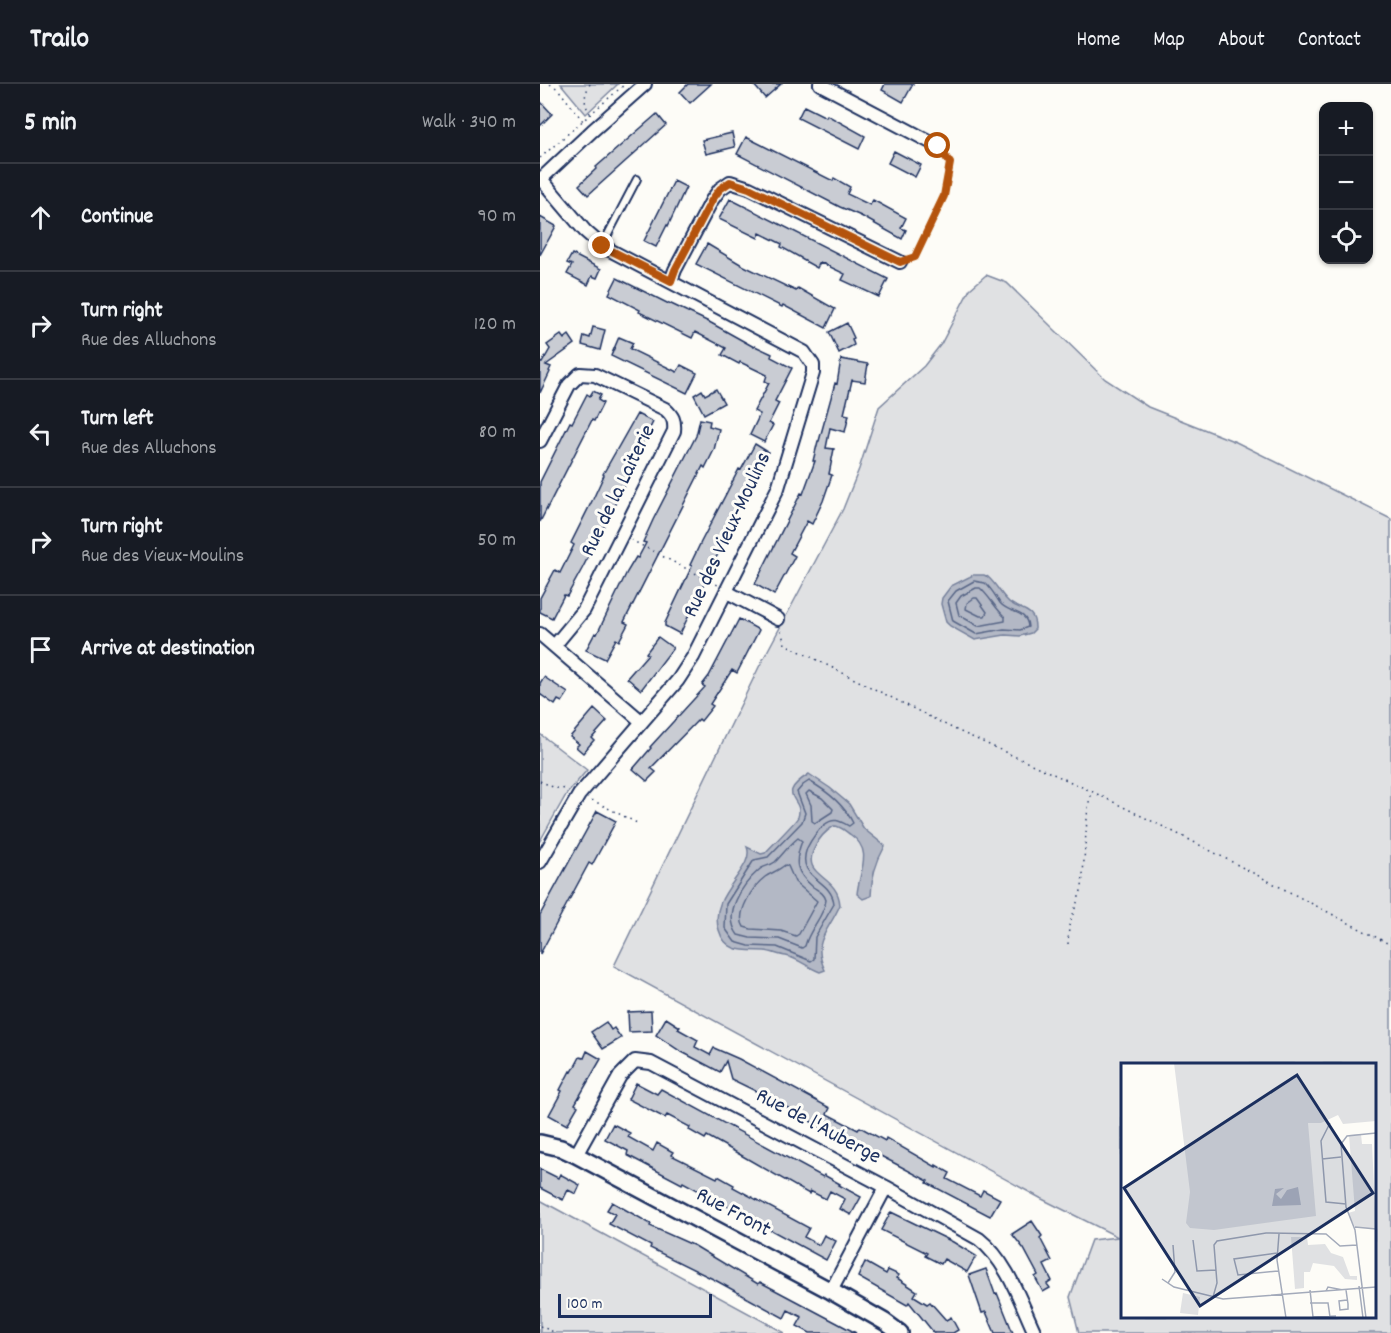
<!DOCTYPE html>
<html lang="en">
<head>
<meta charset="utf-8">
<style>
	body { margin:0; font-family:Dekko,sans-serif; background:#20242c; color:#f1f3f6 }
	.controls { position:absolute; right:18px; top:18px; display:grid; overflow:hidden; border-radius:12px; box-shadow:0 2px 4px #0004 }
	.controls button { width:54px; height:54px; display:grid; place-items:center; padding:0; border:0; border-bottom:2px solid #363941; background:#171b24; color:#f1f3f6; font:30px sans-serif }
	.scale { position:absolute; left:18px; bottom:15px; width:154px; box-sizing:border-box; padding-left:6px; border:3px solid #1b2f5e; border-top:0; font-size:16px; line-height:21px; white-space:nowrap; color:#1b2f5e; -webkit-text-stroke:4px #fdfcf7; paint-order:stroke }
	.stop { position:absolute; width:18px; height:18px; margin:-14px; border:4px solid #b45309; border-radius:50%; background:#fff }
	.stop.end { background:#b45309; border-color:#fff; box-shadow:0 2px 6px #0008 }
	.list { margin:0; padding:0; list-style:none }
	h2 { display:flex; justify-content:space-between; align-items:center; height:78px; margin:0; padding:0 24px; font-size:26px }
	h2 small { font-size:20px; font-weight:400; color:#9ea1a6 }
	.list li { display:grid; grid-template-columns:39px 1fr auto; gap:18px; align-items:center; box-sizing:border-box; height:108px; padding:0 24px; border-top:2px solid #363941 }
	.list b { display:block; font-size:22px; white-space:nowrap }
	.list p { margin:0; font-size:20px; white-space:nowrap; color:#9ea1a6 }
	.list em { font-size:20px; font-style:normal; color:#9ea1a6 }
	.icon { flex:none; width:33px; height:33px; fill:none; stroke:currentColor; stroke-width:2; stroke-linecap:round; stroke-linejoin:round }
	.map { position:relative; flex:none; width:851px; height:1249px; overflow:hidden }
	header { display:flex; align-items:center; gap:36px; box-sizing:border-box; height:84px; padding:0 30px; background:#171b24; border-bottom:2px solid #363941 }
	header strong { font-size:28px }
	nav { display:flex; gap:33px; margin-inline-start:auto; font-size:21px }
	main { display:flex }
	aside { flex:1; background:#171b24 }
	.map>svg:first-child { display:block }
	.green { fill:#e0e1e3; stroke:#7e88a0; stroke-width:1.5; fill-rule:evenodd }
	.water { fill:#b3b8c5; stroke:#76819c; stroke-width:1.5 }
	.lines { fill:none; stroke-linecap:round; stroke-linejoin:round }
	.shore { stroke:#586687; stroke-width:1.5 }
	.building { fill:#c9ccd3; stroke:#1b2f5e; stroke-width:1.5 }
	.service-casing { stroke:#1b2f5e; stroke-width:10 }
	.minor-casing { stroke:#1b2f5e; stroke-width:16 }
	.tertiary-casing { stroke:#1b2f5e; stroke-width:20 }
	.path { stroke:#1b2f5e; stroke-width:1.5; stroke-dasharray:1.5 4.5; stroke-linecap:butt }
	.service { stroke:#fdfcf7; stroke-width:6 }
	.minor { stroke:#fdfcf7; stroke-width:12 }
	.tertiary { stroke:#fdfcf7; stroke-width:15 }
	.route { stroke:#b45309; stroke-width:8 }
	.labels { text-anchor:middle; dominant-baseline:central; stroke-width:6; stroke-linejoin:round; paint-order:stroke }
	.street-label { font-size:22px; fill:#1b2f5e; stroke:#fdfcf7 }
	.inset-road { fill:none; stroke:#a3aaba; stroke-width:1.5 }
	.view { fill:#1b2f5e; fill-opacity:0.15; stroke:#1b2f5e; stroke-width:3 }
	.inset-edge { fill:none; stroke:#1b2f5e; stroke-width:3 }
</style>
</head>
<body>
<header>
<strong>Trailo</strong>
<nav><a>Home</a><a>Map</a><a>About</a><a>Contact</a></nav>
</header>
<main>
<aside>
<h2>5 min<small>Walk · 340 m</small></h2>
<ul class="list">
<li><svg class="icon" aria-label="ahead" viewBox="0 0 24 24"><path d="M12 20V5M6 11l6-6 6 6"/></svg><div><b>Continue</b></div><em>90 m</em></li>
<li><svg class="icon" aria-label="right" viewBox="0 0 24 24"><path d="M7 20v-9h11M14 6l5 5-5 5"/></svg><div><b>Turn right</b><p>Rue des Alluchons</p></div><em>120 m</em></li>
<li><svg class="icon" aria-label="left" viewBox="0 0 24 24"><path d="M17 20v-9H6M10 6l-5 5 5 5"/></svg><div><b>Turn left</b><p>Rue des Alluchons</p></div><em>80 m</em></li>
<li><svg class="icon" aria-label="right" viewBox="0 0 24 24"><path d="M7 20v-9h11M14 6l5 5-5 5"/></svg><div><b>Turn right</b><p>Rue des Vieux-Moulins</p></div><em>50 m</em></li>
<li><svg class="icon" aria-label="arrive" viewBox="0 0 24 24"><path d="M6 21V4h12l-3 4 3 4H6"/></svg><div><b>Arrive at destination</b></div></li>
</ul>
</aside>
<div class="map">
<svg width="851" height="1249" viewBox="0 0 851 1249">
	<rect width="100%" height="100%" fill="#fdfcf7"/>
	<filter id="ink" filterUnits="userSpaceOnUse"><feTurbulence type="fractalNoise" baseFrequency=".0167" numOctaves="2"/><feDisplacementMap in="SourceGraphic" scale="12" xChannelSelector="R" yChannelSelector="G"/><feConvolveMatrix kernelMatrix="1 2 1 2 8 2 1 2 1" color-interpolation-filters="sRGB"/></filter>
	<g filter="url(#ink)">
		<path class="green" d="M21 0H78L46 30Z
			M446 191 467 199 565 295 608 323 696 358 851 435V1249H539L530 1213 551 1156 578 1153 502 1115 74 882 219 583 303 425 319 385 339 323 384 282 401 260 430 205ZM582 980H834V1232H582Z
			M0 650 47 686 26 711 0 757Z
			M0 1116 245 1249H0Z"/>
		<path class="water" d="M433 491H444L448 493C456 500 460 509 467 516 476 527 496 522 495 545L491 549 480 552 465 551 435 556 410 542 406 538 401 520 402 514 411 502Z
			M269 690 290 704 309 720 324 745 345 762C336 778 331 794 331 812L323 815 317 810C319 787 334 767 311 751 305 747 301 742 294 742 286 747 279 754 275 763 259 794 298 789 300 821 289 847 271 857 285 886L280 888C268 884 258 874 246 872 239 871 232 868 225 867 206 866 186 870 179 846 167 811 216 785 207 763L221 770 225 769C231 762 255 739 258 733 265 713 233 713 269 690Z"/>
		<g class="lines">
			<path class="shore" d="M434 497 445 499C452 505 455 512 460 519 469 530 487 526 488 543L480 546 464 545 436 550 413 537 408 517 416 507Z
				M436 504H440C450 513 455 524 465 533V537L438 542 419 531 416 519 421 512Z
				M434 514H437L447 528 445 532H440L426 525 427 519Z
				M269 697C287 707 304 721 313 739L309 742C300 737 294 733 284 741 277 747 271 756 267 764 255 796 292 794 294 820L275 853 274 875 271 877 237 863 209 862 195 858 185 844 186 820 214 776 228 773 262 738 265 729 257 708 263 701Z
				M269 707 282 714 293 725 292 728 275 739 272 737 271 721 266 710Z
				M258 754 262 757C254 778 255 788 273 803 279 807 284 809 286 816 284 833 269 845 265 862L262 864 239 855 210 854 198 851C182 830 202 801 219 786 223 782 230 782 235 778 243 770 249 761 258 754Z
				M245 781 248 782 255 798 277 817 259 850 256 852 241 847 211 845 204 843C195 830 213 802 225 793 231 789 239 786 245 781Z"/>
		</g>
		<path class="building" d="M148 0H171L150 19 140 8Z
			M213 0H241L225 14Z
			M345 0H373L363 18 342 6Z
			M0 17 12 30 0 42Z
			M264 22 286 33 287 31 325 52 319 65 258 34Z
			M117 30 126 41 48 111 39 101 57 84 56 83Z
			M192 49 195 63 166 70 162 56Z
			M206 53 293 97 294 94 310 103 307 110 330 121 333 116 366 134 361 144 366 146 362 155 321 132 300 123 197 70Z
			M354 67 381 81 375 93 348 79Z
			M134 97 146 103 128 142 127 141 116 163 104 157Z
			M190 115 348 195 339 213 302 196 305 190 280 178 277 184 261 175V174L241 163 242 160 220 149 218 154 179 135Z
			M0 133 16 142 0 171Z
			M167 160 202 181 256 207 258 204 295 225 286 244 243 221 242 223 156 180Z
			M32 170 61 185 57 194 52 192 48 201 27 190 32 181 27 179Z
			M77 194 129 220V219L171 239 214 263 215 262 232 270 231 273 252 284 235 317 239 319 229 339 233 341 224 358 210 351 220 330 214 327 229 299 225 297 227 291 200 278 199 280 182 271 186 264 155 248 152 254 99 228 100 226 69 210Z
			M307 239 314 254 312 255 314 261 299 269 289 248Z
			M53 243 65 246 60 266 42 261 44 252 50 254Z
			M21 251 24 255 29 251 35 260 6 281 11 283 9 287 10 288 0 309V278L2 279 10 265 7 261Z
			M79 253 93 259 90 265 137 288 141 281 157 289 147 309 71 272Z
			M301 275 328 280 325 298 312 296 304 330 309 331 305 348 290 344 286 364 294 365 289 390 292 391 283 417 272 440 267 437 250 469 255 472 234 511 215 500 261 409 263 410 275 377H273L278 357H279L295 299 297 300Z
			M176 305 184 319 164 330 154 311 162 306 165 311Z
			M53 307 61 311 58 316 63 319 54 337 52 336 0 438V398L30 338 32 339 47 310 50 312Z
			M97 330 113 338 102 360 105 361 42 485 27 512 24 511 12 534 0 528V514L15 486 20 489 34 461 31 459 53 415 64 391 63 390Z
			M160 335 170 337 169 342 179 345 174 366 165 384 163 382 84 538 88 540 79 557 76 555 65 575 46 566 55 549 57 550 87 488 96 473 98 474 106 459 103 458 113 436 156 352Z
			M215 360 228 368 217 388 220 389 211 406 208 404 195 430 198 432 176 474 140 550 125 542V539L152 482 150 481 161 458 199 385 201 386Z
			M199 535 219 546 197 589 192 586 170 620 173 622 161 637 159 635 111 684 116 688 107 697 93 685 111 664 110 663 165 603 162 601 169 592Z
			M118 553 133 564 101 606 87 594 108 570 106 569Z
			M4 593 28 609 22 618 18 616 15 621 0 610V599Z
			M54 625 67 637 52 654 54 656 43 669 36 663 39 660 30 653Z
			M57 727 76 737 52 781 49 779 0 870V831Z
			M111 927 112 947 89 948 88 928Z
			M126 934 140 943 138 945 158 956 155 963 170 971 174 964 199 975 290 1024 287 1030 318 1046 320 1043 345 1057 346 1054 396 1083V1081L410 1089 407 1095 440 1112 443 1106 460 1115 450 1132 387 1099 388 1097 356 1080 312 1057V1056L282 1040 280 1043 238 1018 191 995 186 977 180 988 140 967 116 951Z
			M66 938 71 946 74 944 81 954 63 965 51 948Z
			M47 967 61 975 35 1020 38 1022 27 1041 9 1031 22 1007 20 1006 30 987 32 988 40 973 44 974Z
			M96 999 117 1010 121 1005 283 1093 284 1091 300 1100 299 1101 321 1113 311 1131 300 1125 305 1115 290 1107 286 1115 270 1107 269 1110 192 1066 167 1052 165 1055 149 1046 150 1043 127 1031 125 1034 88 1015Z
			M73 1040 90 1049 88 1053 113 1067 117 1059 133 1068 131 1071 177 1094 178 1092 194 1101 193 1103 269 1144 264 1153 279 1161 284 1151 296 1157 286 1176 143 1098 142 1100 87 1071 88 1067 65 1055Z
			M0 1085 18 1094 20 1090 40 1101 36 1110 28 1106 23 1116 0 1104Z
			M72 1118 111 1140 110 1142 155 1162 218 1200 220 1198 316 1249H270L257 1242 262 1233 248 1226 244 1234 175 1196 110 1164 111 1162 69 1140 75 1130 67 1126Z
			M351 1128 413 1158 436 1172 427 1188 404 1175 401 1180 385 1172 387 1169 341 1146Z
			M492 1137 502 1152 500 1154 512 1177 504 1181 512 1197 507 1200 510 1204 503 1208 495 1193 498 1191 484 1165 472 1150Z
			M325 1178 346 1190 348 1186 359 1191 357 1194 377 1207 374 1212 387 1220 390 1218 406 1236 411 1233 418 1246 413 1249H394L369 1218 367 1221 318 1193Z
			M446 1185 455 1210 457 1209 473 1249H455L446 1228 442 1229 429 1191Z"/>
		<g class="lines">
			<defs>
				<path id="service" d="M62 162 97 95"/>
				<path id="minor" d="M280 0 398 62
					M0 96 52 47 105 0
					M131 197 135 186 172 116 180 105 190 98 209 104 360 178
					M0 357 29 301 40 290 55 291 125 325C133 332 135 337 134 347L44 526 15 561
					M187 508 238 535
					M0 550 101 637
					M0 778 39 711 138 596 153 573 238 404 273 289V281L264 268 62 162 45 147 1 95
					M36 1071 80 992 95 977 111 979 346 1103 439 1155C468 1178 480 1217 495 1249
					M291 1207 346 1103"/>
				<path id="tertiary" d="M0 1059 21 1064 36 1071 291 1207 345 1238 360 1249"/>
			</defs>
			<use href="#service" class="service-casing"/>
			<use href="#minor" class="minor-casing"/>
			<use href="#tertiary" class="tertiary-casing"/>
			<path class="path" d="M10 0 18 5 43 37
				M50 0C44 11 43 19 50 29
				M0 74 85 0
				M372 174 375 173 404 112 410 79 406 72
				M91 456 178 501
				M241 547 245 560 414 645 553 708 648 755 851 861
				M0 697 15 704 28 705
				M52 716 99 740
				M528 860 529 842 542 804 548 721 552 709
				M0 1242 16 1249"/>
			<use href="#service" class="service"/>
			<use href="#minor" class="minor"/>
			<use href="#tertiary" class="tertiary"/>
		</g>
	</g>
	<g class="lines" filter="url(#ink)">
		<path class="route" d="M62 162 131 197 135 186 172 116 180 105 190 98 209 104 360 178 375 173 404 112 410 79 398 62"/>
	</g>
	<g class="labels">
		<g class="street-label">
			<text transform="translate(79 407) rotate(-64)">Rue de la Laiterie</text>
			<text transform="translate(188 451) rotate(-65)">Rue des Vieux-Moulins</text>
			<text transform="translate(278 1043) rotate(28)">Rue de l'Auberge</text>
			<text transform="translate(193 1129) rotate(28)">Rue Front</text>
		</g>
	</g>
	<g transform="translate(581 979)">
		<rect width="255" height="255" fill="#fdfcf7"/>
		<path d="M53 0H255V58L222 61 217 52 200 60H187L195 153 93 167 69 165 65 160 69 129ZM240 71 241 81H251L255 166 234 164 227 150 234 148 228 72ZM170 174H186L187 182 204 181 210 190 222 194 229 213H236V217L224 216 213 203 192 200 189 209H183V225L174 226ZM62 230 79 234 77 252 59 250Z" fill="#e0e1e3"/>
		<path d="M177 124 180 142 151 143 154 126 163 125 155 131 160 136 166 127Z" fill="#b3b8c5"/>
		<path class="inset-road" d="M209 60 200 78 205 139 225 141M201 96 220 94M234 164 255 166M158 171 156 197 165 255M72 177 76 208 95 207M156 190 113 196 117 212 157 208M41 216 53 224 102 236 255 224M47 220 54 209 52 182M238 223 242 255M189 227 192 254 215 253M225 227 227 241V246L219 247 218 238 226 237M205 228 207 224 222 227M92 234 96 220 93 182 96 178 145 170 205 171 219 183 236 182M189 240H207L209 254M245 255 234 167 225 144 220 81 226 73 255 70"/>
		<path class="view" d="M176 12 252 130 79 243 3 125Z"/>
		<rect width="255" height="255" class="inset-edge"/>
	</g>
</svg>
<div class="controls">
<button>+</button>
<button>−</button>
<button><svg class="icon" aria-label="locate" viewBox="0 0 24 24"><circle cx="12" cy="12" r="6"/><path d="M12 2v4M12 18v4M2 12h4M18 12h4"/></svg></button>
</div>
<div class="scale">100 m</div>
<div class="stop" style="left:398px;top:62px"></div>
<div class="stop end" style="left:62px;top:162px"></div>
</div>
</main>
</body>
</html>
